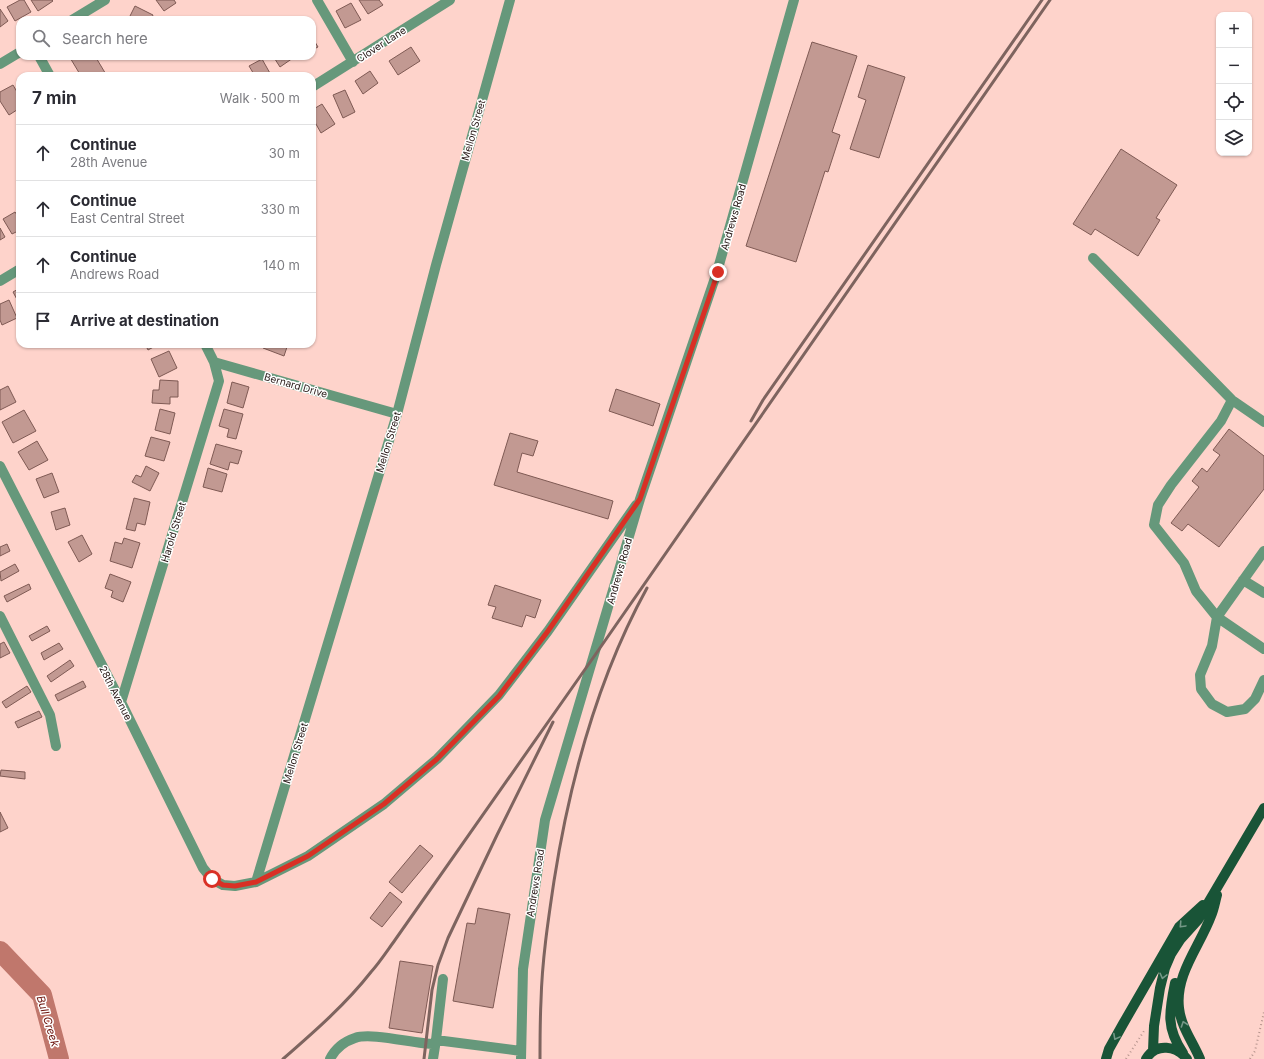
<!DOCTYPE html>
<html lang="en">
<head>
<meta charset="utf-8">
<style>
	body { margin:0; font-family:Inter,sans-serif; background:#f2f2f3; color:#2b2b33 }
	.controls { position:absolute; right:12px; top:12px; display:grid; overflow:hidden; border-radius:8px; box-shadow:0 1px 3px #0004 }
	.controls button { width:36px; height:36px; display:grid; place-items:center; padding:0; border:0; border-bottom:1px solid #e1e1e2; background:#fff; color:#2b2b33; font:20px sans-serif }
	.stop { position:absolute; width:12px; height:12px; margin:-9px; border:3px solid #d93025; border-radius:50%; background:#fff }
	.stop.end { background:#d93025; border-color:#fff; box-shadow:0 1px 4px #0008 }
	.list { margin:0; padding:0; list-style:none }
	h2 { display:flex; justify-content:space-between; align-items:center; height:52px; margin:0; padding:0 16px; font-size:17px }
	h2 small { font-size:13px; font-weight:400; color:#7c7c81 }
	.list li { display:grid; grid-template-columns:26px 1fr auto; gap:12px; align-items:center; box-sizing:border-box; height:56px; padding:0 16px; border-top:1px solid #e1e1e2 }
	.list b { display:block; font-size:15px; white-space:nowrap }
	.list p { margin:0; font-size:13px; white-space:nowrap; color:#7c7c81 }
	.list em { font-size:13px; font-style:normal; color:#7c7c81 }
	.icon { flex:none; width:22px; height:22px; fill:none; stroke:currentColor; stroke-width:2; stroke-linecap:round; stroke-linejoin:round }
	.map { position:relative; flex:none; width:1264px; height:1059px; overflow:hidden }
	.search { position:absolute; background:#fff; box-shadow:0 1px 3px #0004; left:16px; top:16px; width:300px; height:44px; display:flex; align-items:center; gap:10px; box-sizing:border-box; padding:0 14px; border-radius:12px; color:#7c7c81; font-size:15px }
	.panel { position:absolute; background:#fff; box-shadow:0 1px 3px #0004; left:16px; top:72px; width:300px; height:276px; border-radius:12px }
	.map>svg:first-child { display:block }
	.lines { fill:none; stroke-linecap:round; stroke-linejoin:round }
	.river { stroke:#c0776c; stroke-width:20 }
	.building { fill:#c29992; stroke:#7f5a54 }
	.path { stroke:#b6948e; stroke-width:2; stroke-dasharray:1 3; stroke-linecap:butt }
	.minor { stroke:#66987b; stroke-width:10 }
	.major { stroke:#195437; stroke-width:10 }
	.rail { stroke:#7e645f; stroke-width:3 }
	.oneway { stroke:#759887 }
	.route { stroke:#d93025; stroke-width:5 }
	.labels { text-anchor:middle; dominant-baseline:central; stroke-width:3; stroke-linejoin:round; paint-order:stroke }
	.street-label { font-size:10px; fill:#251614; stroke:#fff }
	.water-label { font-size:11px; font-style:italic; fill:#6b120b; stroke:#fff }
</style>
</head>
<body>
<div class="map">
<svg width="1264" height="1059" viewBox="0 0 1264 1059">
	<rect width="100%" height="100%" fill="#fed3cb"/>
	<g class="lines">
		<path class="river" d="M0 951 42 995 59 1059"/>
	</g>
	<path class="building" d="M20 0H24L31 12 15 21 7 7Z
		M31 0H52L53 1 38 11Z
		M156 0H174L176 3 164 11Z
		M359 0H379L383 5 368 14Z
		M351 3 361 20 345 28 336 11Z
		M135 6 153 15 151 20H128Z
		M0 9 8 21 0 27Z
		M312 37 318 47 312 50Z
		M812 42 857 56 832 132 840 135 828 172 825 171 796 262 746 246Z
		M411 47 420 61 398 75 389 61Z
		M69 56H95L107 76H81Z
		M273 56H292L293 58 280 67Z
		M262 59 271 75 269 76H255L249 66Z
		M868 65 905 77 879 158 850 149 866 100 858 97Z
		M370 71 378 83 363 94 355 81Z
		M13 85 20 97V108L9 115 0 101V92Z
		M345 90 355 112 343 118 333 95Z
		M322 104 335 124 321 133 312 117V110Z
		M1121 149 1177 185 1156 218 1160 220 1138 256 1095 229 1091 235 1073 224Z
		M15 212 20 219V230L12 234 3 219Z
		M0 228 5 237 0 240Z
		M20 288V305L13 292Z
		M9 300 17 318 2 325 0 320V304Z
		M145 344H159L148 350Z
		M264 344H288L284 356 263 348Z
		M169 351 177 368 159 377 151 359Z
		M160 380 178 381V397H170V404L152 403 153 390H159Z
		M232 382 249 387 243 408 227 403Z
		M8 386 16 402 0 410V390Z
		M616 389 660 404 653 426 609 411Z
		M160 409 175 413 170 434 155 430Z
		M224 409 243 414 236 439 227 437 229 429 219 426Z
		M24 410 36 431 13 443 2 422Z
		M1229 429 1264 456V489L1219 547 1188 524 1182 531 1171 523 1199 487 1192 481 1202 468 1207 472 1220 455 1213 450Z
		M510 433 538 441 533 456 522 453 517 472 613 501 608 519 494 485Z
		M151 437 170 442 164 461 145 456Z
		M37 441 48 460 29 470 18 452Z
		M216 444 242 451 238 464 230 462 228 470 210 464Z
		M146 466 159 473 150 491 132 482 136 475 141 477Z
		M208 468 227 474 222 492 203 487Z
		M52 473 59 492 44 498 36 479Z
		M134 498 150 502 145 525 137 523 135 531 126 529Z
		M65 508 70 525 56 530 51 512Z
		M82 535 92 554 79 562 68 542Z
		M124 538 140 543 132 568 110 561 115 542 122 544Z
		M7 544 10 551 0 556V547Z
		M15 564 19 571 1 581 0 572Z
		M110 574 131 582 123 602 111 597 113 591 105 588Z
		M29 584 31 589 7 602 4 596Z
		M495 585 541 600 535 618 526 615 522 627 492 618 496 607 488 605Z
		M47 626 50 631 32 641 29 636Z
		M4 642 10 653 0 658V644Z
		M59 643 63 649 44 660 41 653Z
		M70 660 74 666 51 682 47 676Z
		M83 681 86 687 58 701 55 695Z
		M27 686 31 692 6 708 2 702Z
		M39 711 42 717 18 728 15 722Z
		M1 770 25 772V779L0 776Z
		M0 812 8 828 0 832Z
		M420 845 433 856 402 893 389 882Z
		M390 892 402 902 382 927 370 918Z
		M478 908 510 914 493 1008 453 1001 467 923 475 924Z
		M400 961 433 966 422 1033 389 1028Z"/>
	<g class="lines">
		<path class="path" d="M1126 1059 1144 1031
			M1250 1059 1255 1051 1264 1012"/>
		<path class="minor" d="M317 0 353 62
			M72 20 105 0
			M39 56 50 76
			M0 64 20 52
			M312 87 450 0
			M1093 258 1232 400 1264 422
			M0 281 20 269
			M205 344 214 362 397 414
			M1232 400 1221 421 1171 485 1158 505 1154 525 1184 563 1196 591 1217 617 1212 646 1200 675 1201 689 1212 704 1227 712 1245 709 1255 699 1264 680
			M0 466 121 702 203 868 212 879 223 885 235 886 256 882 308 856 384 804 437 759 499 695 548 631 636 505
			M1264 551 1217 617 1264 649
			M1243 580 1264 593
			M0 616 50 715 56 746
			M121 702 219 381 214 362
			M256 882 397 414 436 265 510 0
			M436 1040 443 979
			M330 1059C335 1049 343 1042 355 1038 371 1032 415 1044 434 1044
			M433 1059 436 1040 521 1051
			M521 1059 523 969 545 820 640 499 717 272 794 0"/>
		<path class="major" d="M1175 983C1169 1012 1166 1028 1183 1053
			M1153 1051 1154 1026 1160 988 1165 968 1171 954 1180 940 1198 920 1264 808
			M1106 1059 1109 1049 1123 1024 1179 927 1203 905
			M1146 1059C1156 1042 1177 1046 1187 1059
			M1200 1059C1193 1042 1181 1027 1179 1008 1175 974 1200 946 1211 916 1214 909 1215 902 1217 895"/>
		<path class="rail" d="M751 421 763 400 1042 0
			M283 1059C314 1032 346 1004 371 972 380 962 387 951 395 940L593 658 1050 0
			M424 1059 432 990 438 965 448 938 497 835 553 722
			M540 1059C540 1040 540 1021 541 1001 542 961 548 921 554 881 570 779 597 679 647 588"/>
	</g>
	<defs><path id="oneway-chevron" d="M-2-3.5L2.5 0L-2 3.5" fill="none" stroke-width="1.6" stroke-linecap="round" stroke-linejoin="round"/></defs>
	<g class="oneway">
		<use href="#oneway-chevron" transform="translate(1182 925) rotate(133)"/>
		<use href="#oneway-chevron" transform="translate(1163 976) rotate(104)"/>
		<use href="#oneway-chevron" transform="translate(1184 1024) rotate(-109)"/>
		<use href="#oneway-chevron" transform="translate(1116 1037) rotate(118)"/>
	</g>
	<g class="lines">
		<path class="route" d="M212 879 223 885 235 886 256 882 308 856 384 804 437 759 499 696 548 631 640 499 718 272"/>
	</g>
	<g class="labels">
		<g class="street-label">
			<text transform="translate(381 44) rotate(-33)">Clover Lane</text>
			<text transform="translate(473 130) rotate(-74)">Mellon Street</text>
			<text transform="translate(733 217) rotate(-74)">Andrews Road</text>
			<text transform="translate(296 385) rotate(16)">Bernard Drive</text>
			<text transform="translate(388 442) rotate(-73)">Mellon Street</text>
			<text transform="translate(173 532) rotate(-73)">Harold Street</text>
			<text transform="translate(619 571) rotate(-74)">Andrews Road</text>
			<text transform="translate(116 693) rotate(63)">28th Avenue</text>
			<text transform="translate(295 753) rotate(-73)">Mellon Street</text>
			<text transform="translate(535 883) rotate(-81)">Andrews Road</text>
		</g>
		<g class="water-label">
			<text transform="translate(48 1021) rotate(73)">Bull Creek</text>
		</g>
	</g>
</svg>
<div class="controls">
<button>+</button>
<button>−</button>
<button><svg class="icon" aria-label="locate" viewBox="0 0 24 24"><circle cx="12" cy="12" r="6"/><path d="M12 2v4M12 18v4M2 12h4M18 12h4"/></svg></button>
<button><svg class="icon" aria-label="layers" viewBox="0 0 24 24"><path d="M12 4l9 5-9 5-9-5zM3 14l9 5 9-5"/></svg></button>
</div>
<div class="stop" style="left:212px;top:879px"></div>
<div class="stop end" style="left:718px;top:272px"></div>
<div class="search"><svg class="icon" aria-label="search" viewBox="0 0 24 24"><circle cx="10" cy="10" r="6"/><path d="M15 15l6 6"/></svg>Search here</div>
<section class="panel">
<h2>7 min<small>Walk · 500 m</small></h2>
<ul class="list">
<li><svg class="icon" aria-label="ahead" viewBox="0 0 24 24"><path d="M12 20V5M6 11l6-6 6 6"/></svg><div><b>Continue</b><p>28th Avenue</p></div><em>30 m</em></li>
<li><svg class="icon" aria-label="ahead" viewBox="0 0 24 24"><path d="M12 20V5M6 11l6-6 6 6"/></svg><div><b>Continue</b><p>East Central Street</p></div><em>330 m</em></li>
<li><svg class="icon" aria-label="ahead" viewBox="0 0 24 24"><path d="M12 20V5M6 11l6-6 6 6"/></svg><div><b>Continue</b><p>Andrews Road</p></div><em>140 m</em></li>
<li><svg class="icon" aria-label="arrive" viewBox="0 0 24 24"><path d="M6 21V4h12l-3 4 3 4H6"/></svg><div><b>Arrive at destination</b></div></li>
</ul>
</section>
</div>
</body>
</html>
